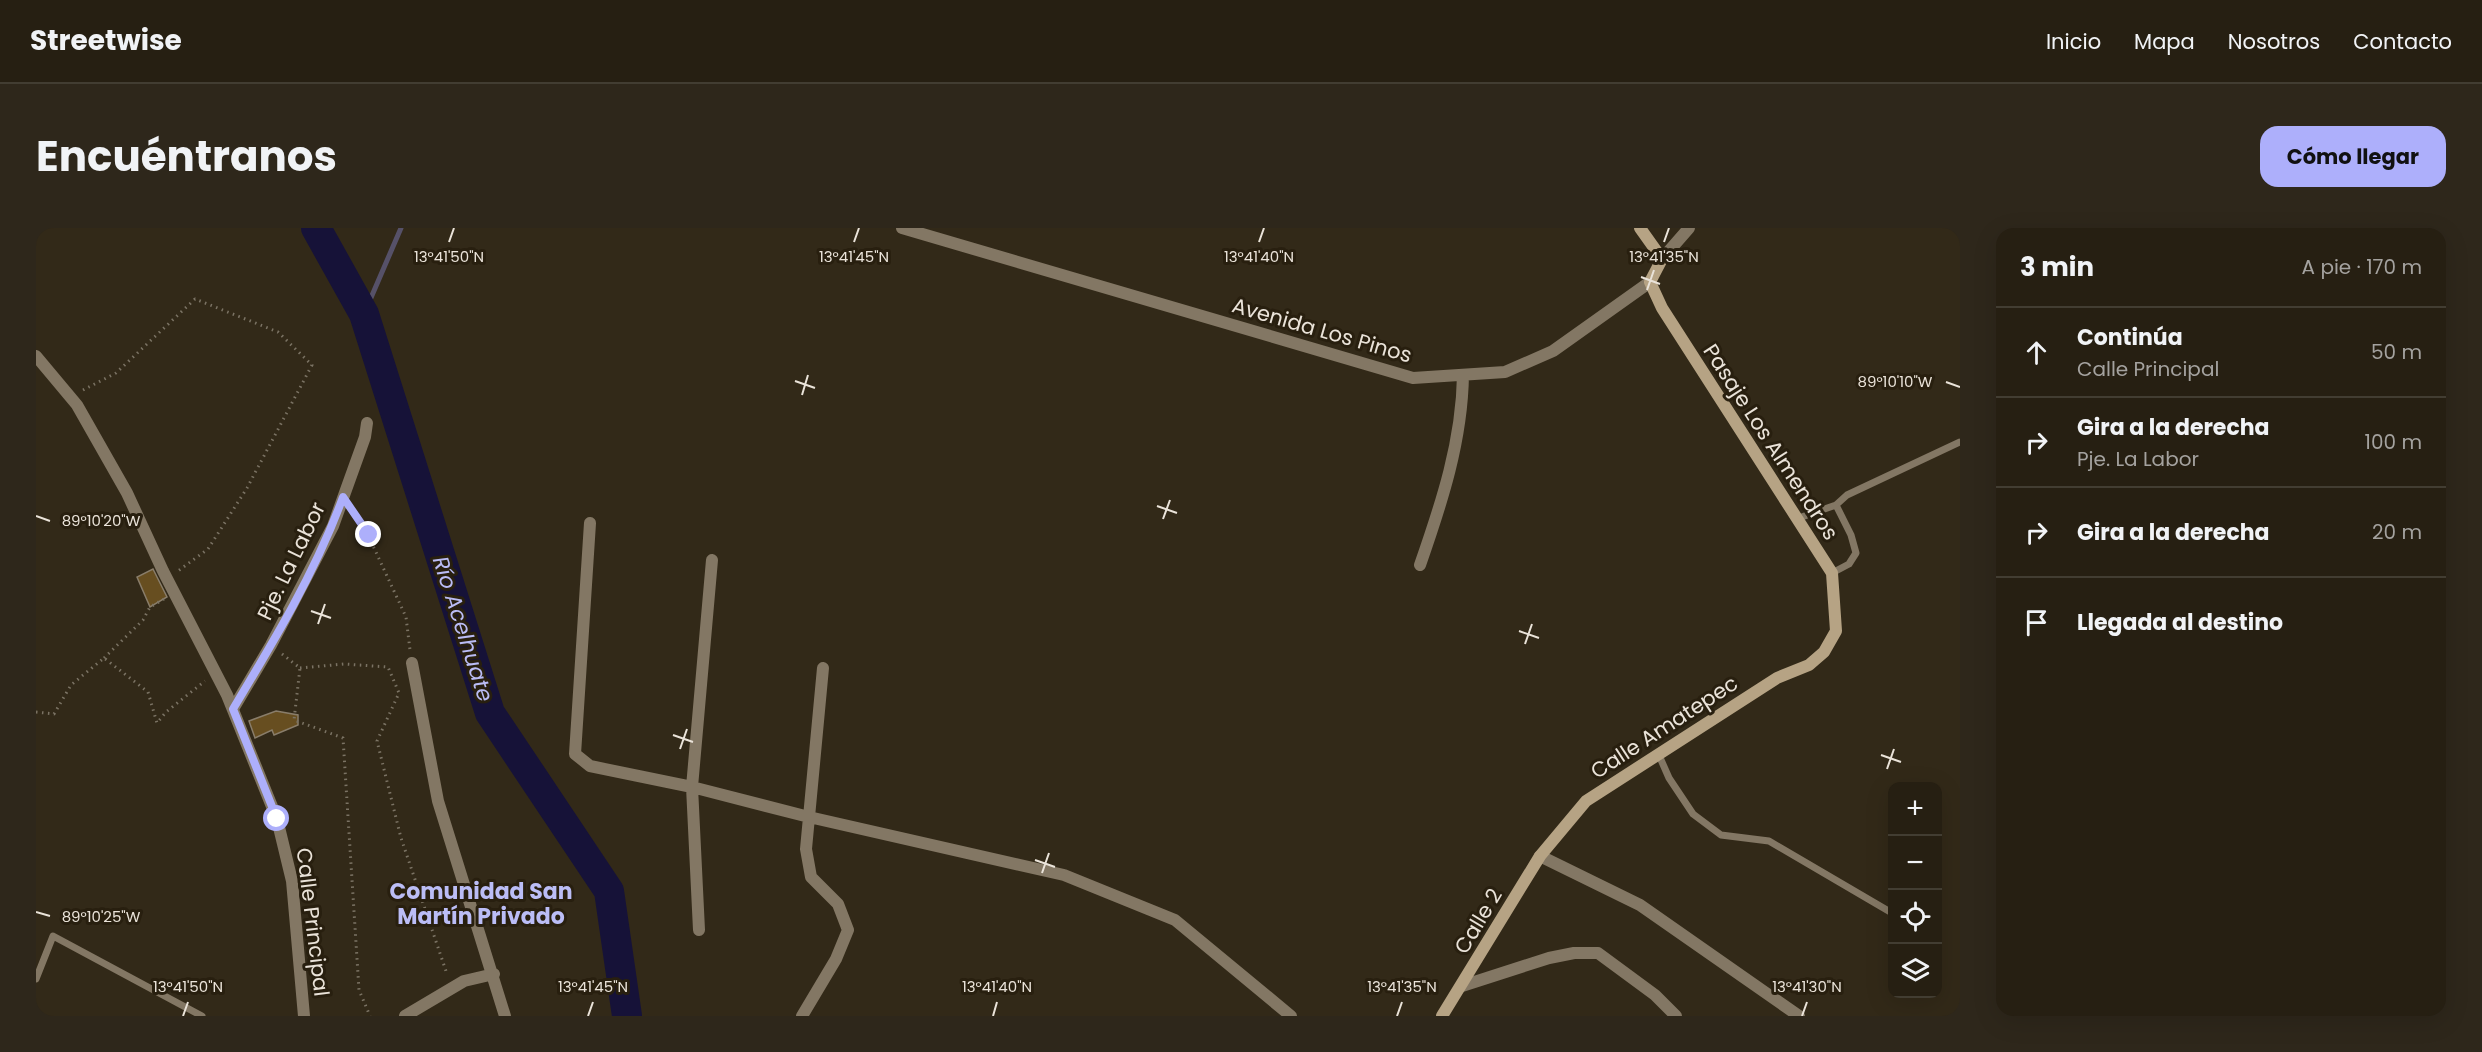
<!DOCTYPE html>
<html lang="es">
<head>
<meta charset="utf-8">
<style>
	body { margin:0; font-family:Poppins,sans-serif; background:#2e271b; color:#f1f3f6 }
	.controls { position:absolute; right:18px; bottom:18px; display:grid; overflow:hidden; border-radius:12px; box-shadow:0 6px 24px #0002 }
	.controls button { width:54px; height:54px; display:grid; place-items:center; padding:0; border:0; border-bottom:2px solid #423d32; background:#261f12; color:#f1f3f6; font:30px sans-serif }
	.stop { position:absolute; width:18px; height:18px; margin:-14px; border:4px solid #adaffb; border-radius:50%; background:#fff }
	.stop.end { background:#adaffb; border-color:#fff; box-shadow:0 2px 6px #0008 }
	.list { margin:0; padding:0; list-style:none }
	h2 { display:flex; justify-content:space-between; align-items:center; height:78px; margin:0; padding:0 24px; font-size:26px }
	h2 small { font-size:20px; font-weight:400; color:#a4a29f }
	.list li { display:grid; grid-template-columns:39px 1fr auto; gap:18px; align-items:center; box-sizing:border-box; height:90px; padding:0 24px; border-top:2px solid #423d32 }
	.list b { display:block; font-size:22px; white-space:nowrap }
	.list p { margin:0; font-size:20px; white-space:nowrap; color:#a4a29f }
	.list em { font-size:20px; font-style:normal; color:#a4a29f }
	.icon { flex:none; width:33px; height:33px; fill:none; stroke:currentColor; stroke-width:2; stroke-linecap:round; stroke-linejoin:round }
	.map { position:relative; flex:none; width:1924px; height:788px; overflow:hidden; border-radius:18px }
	header { display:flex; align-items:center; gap:36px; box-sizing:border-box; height:84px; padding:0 30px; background:#261f12; border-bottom:2px solid #423d32 }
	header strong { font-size:28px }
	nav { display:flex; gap:33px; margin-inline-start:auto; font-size:21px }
	.intro { display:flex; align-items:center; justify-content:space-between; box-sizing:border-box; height:144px; padding:0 36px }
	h1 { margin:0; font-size:42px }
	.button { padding:15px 27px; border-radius:18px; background:#adaffb; color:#111; font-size:21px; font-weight:700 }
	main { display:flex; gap:36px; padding:0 36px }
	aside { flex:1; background:#261f12; border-radius:18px; box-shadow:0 6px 24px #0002 }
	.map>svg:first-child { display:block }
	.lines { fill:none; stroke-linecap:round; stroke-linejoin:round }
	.stream { stroke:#565168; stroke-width:5 }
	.river { stroke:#161238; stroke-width:30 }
	.building { fill:#674e20; stroke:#897d6a; stroke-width:1.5 }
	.path { stroke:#7b7364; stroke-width:3; stroke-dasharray:1.5 4.5; stroke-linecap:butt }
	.lane { stroke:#837764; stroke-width:7 }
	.street { stroke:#837764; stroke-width:12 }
	.secondary { stroke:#b6a384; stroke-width:12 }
	.route { stroke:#adaffb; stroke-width:8 }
	.ticks { fill:none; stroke:#eae3d9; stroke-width:2 }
	.labels { text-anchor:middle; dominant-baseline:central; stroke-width:6; stroke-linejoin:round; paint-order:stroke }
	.street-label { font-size:21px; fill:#eae3d9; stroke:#281f0f }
	.water-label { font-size:22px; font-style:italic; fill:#babcf5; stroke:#281f0f }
	.neighbourhood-label { font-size:22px; font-weight:bold; fill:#bbbdf6; stroke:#281f0f }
	.ticks-label { font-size:15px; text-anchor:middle; fill:#eae3d9; stroke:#281f0f; stroke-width:6; stroke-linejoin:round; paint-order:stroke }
</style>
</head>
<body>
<header>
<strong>Streetwise</strong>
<nav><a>Inicio</a><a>Mapa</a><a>Nosotros</a><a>Contacto</a></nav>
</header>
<div class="intro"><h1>Encuéntranos</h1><a class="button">Cómo llegar</a></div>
<main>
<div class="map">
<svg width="1924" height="788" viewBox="0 0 1924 788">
	<rect width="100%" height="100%" fill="#322918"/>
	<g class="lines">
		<path class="stream" d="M328 86 365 0"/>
		<path class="river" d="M280 0 328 86 454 485 573 663 591 788"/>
	</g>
	<path class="building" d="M117 341 131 369 114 379 101 349Z
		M240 483 262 487V497L238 507 236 502 219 510 213 493Z"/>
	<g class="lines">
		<path class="path" d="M47 162 80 145 159 71 242 104 276 137 211 260 172 321 142 343
			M316 283 332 307 370 389 374 422
			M246 426 264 440 258 492 307 510 323 762 334 788
			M68 430 107 392 114 379 128 371
			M264 440 308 436 352 439 363 465 341 513 365 610 411 746
			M0 484 18 486 35 457 68 430 112 464 121 495 130 484 169 453"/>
		<path class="lane" d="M1760 291 1800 277 1811 267 1924 214
			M1796 345 1813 336 1820 325 1815 307 1800 277
			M1622 525 1633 550 1657 586 1685 607 1733 613 1856 685
			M0 751 17 708 166 788"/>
		<path class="street" d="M866 0 1377 150 1469 144 1517 123 1614 54
			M1626 31 1653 0
			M0 128 41 177 91 265 127 343 191 467 241 591 256 653 268 788
			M554 295 539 526 554 538 656 559 773 589 1028 647 1139 692 1255 788
			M1384 337C1406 274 1426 213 1427 147
			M376 435 402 573 469 788
			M197 481 235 417 297 298 329 209 331 195
			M1504 628 1604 677 1763 788
			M663 702 656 559 676 332
			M1426 758 1513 730 1538 725H1562L1619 767 1640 788
			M369 788 428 753 458 746
			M766 788 800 731 812 702 802 676 775 649 770 621 787 440"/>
		<path class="secondary" d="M1406 788 1504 628 1550 573 1741 450 1773 437 1788 424 1800 403 1796 345 1626 80 1614 54 1626 31 1604 0"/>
	</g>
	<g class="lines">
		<path class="route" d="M241 591 197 481C238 413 280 343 307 269L333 307"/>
	</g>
	<path class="ticks" d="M413 14 418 0M818 14 823 0M1223 14 1228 0M1628 14 1633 0M1605 49 1624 56M1611 62 1618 42M759 153 779 160M1910 154 1924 159M766 167 772 147M1121 278 1141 285M0 288 14 293M1127 291 1134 272M275 383 295 390M282 396 289 376M1483 403 1503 410M1489 416 1496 396M637 507 657 514M644 521 651 501M1845 527 1865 534M1851 541 1858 521M999 632 1019 639M1006 645 1013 625M0 684 14 688M147 788 152 774M552 788 557 774M957 788 961 774M1361 788 1366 774M1766 788 1771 774"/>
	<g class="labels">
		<g class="street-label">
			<text transform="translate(1286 102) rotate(16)">Avenida Los Pinos</text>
			<text transform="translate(1735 214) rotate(57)">Pasaje Los Almendros</text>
			<text transform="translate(255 333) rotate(-64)">Pje. La Labor</text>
			<text transform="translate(1628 499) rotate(-33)">Calle Amatepec</text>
			<text transform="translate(1442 693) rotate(-59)">Calle 2</text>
			<text transform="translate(277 694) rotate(83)">Calle Principal</text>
		</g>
		<g class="water-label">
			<text transform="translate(427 401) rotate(72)">Río Acelhuate</text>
		</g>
		<g class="neighbourhood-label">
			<text x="445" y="663">Comunidad San<tspan x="445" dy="25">Martín Privado</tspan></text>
		</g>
	</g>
	<g class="ticks-label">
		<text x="413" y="34">13°41'50"N</text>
		<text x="818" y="34">13°41'45"N</text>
		<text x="1223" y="34">13°41'40"N</text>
		<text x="1628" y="34">13°41'35"N</text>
		<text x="1859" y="159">89°10'10"W</text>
		<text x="65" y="298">89°10'20"W</text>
		<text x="65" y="694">89°10'25"W</text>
		<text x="152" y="764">13°41'50"N</text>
		<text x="557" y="764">13°41'45"N</text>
		<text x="961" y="764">13°41'40"N</text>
		<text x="1366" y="764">13°41'35"N</text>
		<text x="1771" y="764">13°41'30"N</text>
	</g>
</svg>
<div class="controls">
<button>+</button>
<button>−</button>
<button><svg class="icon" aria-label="locate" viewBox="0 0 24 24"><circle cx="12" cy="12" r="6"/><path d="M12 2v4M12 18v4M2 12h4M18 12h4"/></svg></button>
<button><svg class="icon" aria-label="layers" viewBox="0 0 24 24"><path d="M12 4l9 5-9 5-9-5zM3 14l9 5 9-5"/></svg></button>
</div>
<div class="stop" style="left:241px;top:591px"></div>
<div class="stop end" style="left:333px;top:307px"></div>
</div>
<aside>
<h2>3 min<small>A pie · 170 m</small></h2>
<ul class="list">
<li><svg class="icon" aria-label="ahead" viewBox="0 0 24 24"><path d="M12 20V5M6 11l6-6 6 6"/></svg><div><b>Continúa</b><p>Calle Principal</p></div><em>50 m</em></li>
<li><svg class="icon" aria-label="right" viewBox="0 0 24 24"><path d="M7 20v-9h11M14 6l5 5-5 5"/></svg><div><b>Gira a la derecha</b><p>Pje. La Labor</p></div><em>100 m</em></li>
<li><svg class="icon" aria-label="right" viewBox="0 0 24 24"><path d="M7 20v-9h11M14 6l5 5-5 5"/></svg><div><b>Gira a la derecha</b></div><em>20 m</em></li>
<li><svg class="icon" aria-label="arrive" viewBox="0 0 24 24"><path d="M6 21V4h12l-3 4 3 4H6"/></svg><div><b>Llegada al destino</b></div></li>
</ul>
</aside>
</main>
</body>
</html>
